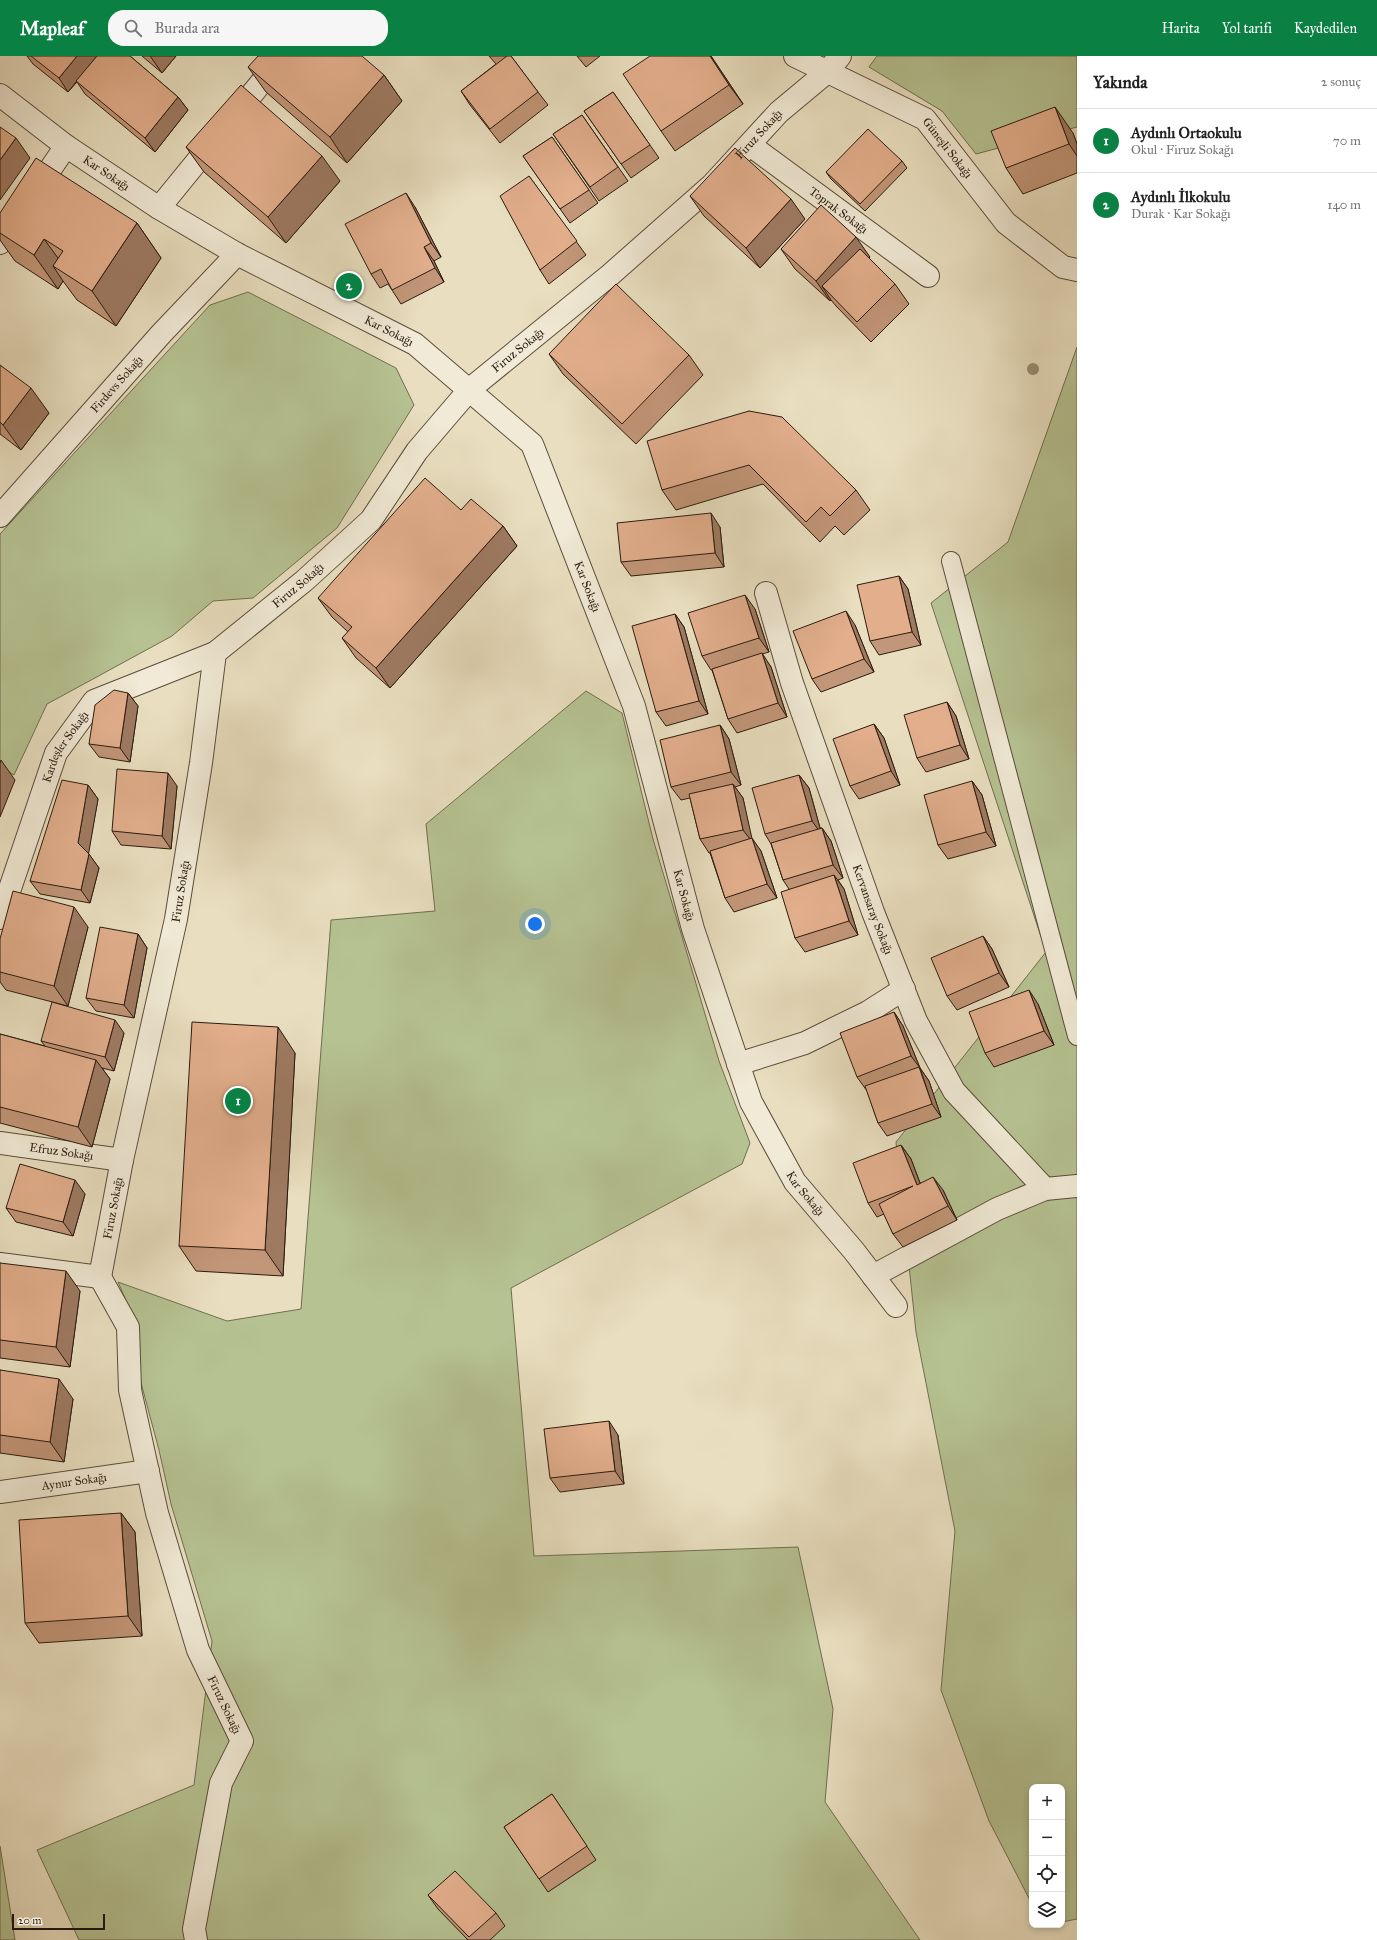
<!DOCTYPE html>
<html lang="tr">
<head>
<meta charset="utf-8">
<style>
	body { margin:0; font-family:"IM FELL Great Primer",serif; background:#f6f6f6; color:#222 }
	.controls { position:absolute; right:12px; bottom:12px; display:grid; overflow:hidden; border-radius:8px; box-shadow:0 2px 6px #0003 }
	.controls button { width:36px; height:36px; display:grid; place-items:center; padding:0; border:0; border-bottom:1px solid #e0e0e0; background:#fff; color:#222; font:20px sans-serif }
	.scale { position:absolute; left:12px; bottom:10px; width:93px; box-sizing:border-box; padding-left:4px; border:2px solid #2b1b0f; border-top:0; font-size:11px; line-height:14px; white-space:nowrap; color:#2b1b0f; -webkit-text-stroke:3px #f1ead6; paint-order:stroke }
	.you { position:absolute; left:535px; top:868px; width:14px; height:14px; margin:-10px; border:3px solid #fff; border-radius:50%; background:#1a73e8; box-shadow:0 0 0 6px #1a73e833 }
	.badge { display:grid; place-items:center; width:26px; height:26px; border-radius:50%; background:#0b8043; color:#fff; font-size:13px; font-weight:700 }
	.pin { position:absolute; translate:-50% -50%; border:2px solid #fff; box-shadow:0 1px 4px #0006 }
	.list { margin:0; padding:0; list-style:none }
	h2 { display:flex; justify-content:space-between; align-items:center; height:52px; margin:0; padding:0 16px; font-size:17px }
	h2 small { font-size:13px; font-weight:400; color:#767676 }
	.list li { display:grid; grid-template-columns:26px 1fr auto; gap:12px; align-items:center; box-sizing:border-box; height:64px; padding:0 16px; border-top:1px solid #e0e0e0 }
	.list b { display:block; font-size:15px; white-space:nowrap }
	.list p { margin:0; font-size:13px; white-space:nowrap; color:#767676 }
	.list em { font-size:13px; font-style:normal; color:#767676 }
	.icon { flex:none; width:22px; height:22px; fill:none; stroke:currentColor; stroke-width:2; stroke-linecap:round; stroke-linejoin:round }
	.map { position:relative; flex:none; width:1077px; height:1884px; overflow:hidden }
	header { display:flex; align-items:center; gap:24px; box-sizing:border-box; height:56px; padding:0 20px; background:#0b8043; color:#fff }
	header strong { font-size:19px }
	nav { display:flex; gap:22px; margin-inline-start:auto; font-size:14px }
	.search { width:280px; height:36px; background:#f6f6f6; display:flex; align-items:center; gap:10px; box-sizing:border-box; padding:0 14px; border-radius:16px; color:#767676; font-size:15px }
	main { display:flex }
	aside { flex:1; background:#fff }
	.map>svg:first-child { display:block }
	.green { fill:#b6c292; stroke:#706e50 }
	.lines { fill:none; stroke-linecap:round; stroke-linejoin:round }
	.lane-casing { stroke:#5a4c3b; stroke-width:20 }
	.street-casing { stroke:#5a4c3b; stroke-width:24 }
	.lane { stroke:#f1ead6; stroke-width:18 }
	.street { stroke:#f1ead6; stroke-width:22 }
	.tree { fill:#988f74 }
	.wall { fill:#c29678; stroke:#2b1b0f }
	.shaded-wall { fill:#9e7a62; stroke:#2b1b0f }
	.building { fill:#e2ae8c; stroke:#2b1b0f }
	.labels { text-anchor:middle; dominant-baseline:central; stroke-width:3; stroke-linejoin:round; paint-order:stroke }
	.street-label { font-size:12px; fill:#2b1b0f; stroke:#f1ead6 }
</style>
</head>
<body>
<header>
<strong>Mapleaf</strong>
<div class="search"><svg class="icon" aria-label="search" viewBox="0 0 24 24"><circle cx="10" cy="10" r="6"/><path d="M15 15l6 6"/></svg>Burada ara</div>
<nav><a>Harita</a><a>Yol tarifi</a><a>Kaydedilen</a></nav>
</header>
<main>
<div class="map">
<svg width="1077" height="1884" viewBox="0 0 1077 1884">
	<rect width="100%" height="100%" fill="#e9dfc0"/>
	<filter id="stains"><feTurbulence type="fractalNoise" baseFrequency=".005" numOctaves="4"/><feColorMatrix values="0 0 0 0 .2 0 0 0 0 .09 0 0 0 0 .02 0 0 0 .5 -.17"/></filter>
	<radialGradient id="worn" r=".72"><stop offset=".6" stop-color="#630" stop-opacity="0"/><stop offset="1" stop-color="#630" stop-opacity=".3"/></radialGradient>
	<path class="green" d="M877 0H1077V71L976 98 942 55 869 11Z
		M248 236 396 312 414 349 337 472 253 542 213 545 172 580 47 648 14 719 0 711V478L210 249Z
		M1077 291V1863L1062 1866V1731H1032V1848L989 1765 941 1634 955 1475 916 1276 896 1086 1046 896 931 547 1008 486Z
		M586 635 622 657 653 783 719 1005 750 1087 742 1108 511 1232 534 1500 798 1491 833 1653 825 1746 920 1884H79L37 1794 194 1729 212 1585 171 1448 159 1394 140 1323 134 1263 118 1226 227 1265 301 1253 331 864 435 855 426 768Z
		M0 1790 15 1884H0Z"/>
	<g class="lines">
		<defs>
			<path id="lane" d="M951 505 1077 980"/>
			<g id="street">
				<path id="s1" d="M795 0 925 63 1006 167 1063 211 1077 214"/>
				<path id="s2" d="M0 39 66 90 159 152 237 198 415 288 532 388 634 650 693 873 751 1046 795 1126 854 1195 896 1250"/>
				<path id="s3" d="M750 89 928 220"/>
				<path d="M159 152 283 0"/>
				<path d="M0 187 66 90"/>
				<path id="s4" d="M0 460 161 278 237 198"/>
				<path id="s5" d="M766 537 792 627 873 856 916 965 954 1035 1045 1133"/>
				<path id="s6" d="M0 862 56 697 94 645 215 597"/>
				<path d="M738 1008 805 987 868 956 904 933"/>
				<path id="s7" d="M0 1087 122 1104"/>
				<path d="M0 1208 100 1221"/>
				<path d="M873 1220 997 1153 1045 1133 1077 1130"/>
				<path id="s8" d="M100 1221 122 1104 176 863 201 707 215 597 304 525 371 464 417 395 470 333 610 219 712 129 779 56 827 16 840 0"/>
				<path id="s9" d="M100 1221 128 1271 130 1334 157 1457 198 1594 242 1685 221 1727 194 1873 196 1884"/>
				<path id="s10" d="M0 1436 148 1415"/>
			</g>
		</defs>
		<use href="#lane" class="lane-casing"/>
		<use href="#street" class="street-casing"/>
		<use href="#lane" class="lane"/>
		<use href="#street" class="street"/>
	</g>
	<circle class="tree" cx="1033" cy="313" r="6"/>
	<path class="wall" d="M27 0H130L178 41 188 54 155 96 85 38 77 26 68 36 33 8Z
		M142 0H176L162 17Z
		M489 0H511L538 36 548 49 500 87 470 49 461 35 496 8Z
		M577 0H600L586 11Z
		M650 0H711L743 48 675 95 661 75Z
		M248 11 384 19 402 45 347 107 266 36Z
		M613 36 659 102 631 122 584 55Z
		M582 59 628 125 599 145 553 78Z
		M1073 77 1077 88V117L1023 138 1006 112Z
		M552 81 598 147 570 167 523 100Z
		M186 91 340 125 286 187 204 116Z
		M902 105 907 112 865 155 831 123 826 116Z
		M529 120 586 199 549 228 540 214Z
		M690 140 805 163 760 212 704 160Z
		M415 151 441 201 434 205 444 226 401 248 392 234 388 228 380 232 371 218Z
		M0 157 137 167 161 202 116 270 77 244 63 225 58 233 15 205 0 184Z
		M781 193 870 201 869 202 895 228 909 248 871 286 836 250 831 244 830 245 795 213Z
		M549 298 689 299 703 319 636 388 563 318Z
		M0 309 49 357 21 394 0 378Z
		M749 355 856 434 870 454 844 479 835 470 820 486 763 428 676 454 662 434Z
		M461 454 503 470 517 490 390 632 356 602 342 582 348 576 332 561 318 542Z
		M720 471 724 511 631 520 621 506Z
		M899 520 908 533 921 589 879 599 870 585Z
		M755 553 769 596 762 598 771 611 787 661 737 677 728 663 712 614H711L702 600Z
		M675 558 684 571 708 658 666 670 656 656Z
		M855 569 874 616 821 636 812 623Z
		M128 637 138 650 130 706 99 701 89 688Z
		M947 646 956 660 969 703 926 716 917 702Z
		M874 668 884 682 900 729 859 743 850 730Z
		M720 669 729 683 741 729 735 731 743 742 751 782 761 795 777 842 734 856 725 842 710 797H709L700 783 690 742 681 744 671 731Z
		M799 719 809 732 820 772H822L831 785 843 822 838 824 844 833 858 879 805 896 795 882 789 833 783 824 771 788 765 778Z
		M972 725 982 739 996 790 948 803 938 789Z
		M88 729 98 743 88 797 99 812 90 847 40 838 30 825Z
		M177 730 171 793 121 789 112 775Z
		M88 871 68 950 6 934 0 926V883Z
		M138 878 147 892 134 962 96 955 86 942Z
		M983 880 992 893 1009 931 957 954 947 940Z
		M1038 948 1054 989 994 1011 985 997Z
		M894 956 903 970 920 1012 929 1025 941 1061 887 1080 878 1067 867 1035 857 1021Z
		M124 977 114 1015 102 1012 110 1023 92 1091 0 1067V978L45 990 41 985Z
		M295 997 283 1220 196 1215 179 1190Z
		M901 1089 911 1103 920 1127 943 1134 957 1164 903 1191 893 1178 884 1158 877 1161 868 1147Z
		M85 1138 73 1180 16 1166 6 1152Z
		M0 1207 80 1235 70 1311 0 1302Z
		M0 1314 73 1343 64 1406 0 1397Z
		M618 1379 624 1428 560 1436 550 1422Z
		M121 1457 135 1476 142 1580 39 1587 25 1567Z
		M552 1738 596 1804 548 1836 504 1771Z
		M428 1839 496 1857 505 1870 490 1884H468L438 1853Z"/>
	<path class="shaded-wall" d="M77 0H97L68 36 59 22Z
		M150 0H176L162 17Z
		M710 0H711L743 48 729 29Z
		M384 19 402 45 347 107 330 81Z
		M178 41 188 54 155 96 145 82Z
		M1055 51 1073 77 1077 88V100L1069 88Z
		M16 82 30 102 0 144V104Z
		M322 100 340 125 286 187 268 161Z
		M406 137 415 151 441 201 431 187Z
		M791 143 805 163 760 212 746 192Z
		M137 167 161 202 116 270 92 235Z
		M856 181 870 201 833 241 822 230 831 244 830 245 816 225Z
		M44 183 69 217 53 210 63 225 58 233 34 199Z
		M424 191 434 205 444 226 435 212Z
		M31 332 49 357 21 394 3 369Z
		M711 457 720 471 724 511 715 497Z
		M503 470 517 490 390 632 376 612Z
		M899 520 908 533 921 589 912 576Z
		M745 539 755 553 769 596 759 582Z
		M846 555 855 569 874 616 864 603Z
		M675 558 684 571 708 658 699 645Z
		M762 597 771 611 787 661 778 647Z
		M128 637 138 650 130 706 120 692Z
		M947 646 956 660 969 703 960 689Z
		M874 668 884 682 900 729 891 715Z
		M720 669 729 683 741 729 731 716Z
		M1 704 15 724 0 761V707Z
		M168 717 177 730 171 793 162 780Z
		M799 719 809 732 822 779 812 765Z
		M972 725 982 739 996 790 986 776Z
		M733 728 743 742 753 787 743 774Z
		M88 729 98 743 88 801 78 787Z
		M822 772 831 785 843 822 833 809Z
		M752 782 761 795 777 842 767 828Z
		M89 798 99 812 90 847 81 834Z
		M834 819 844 833 858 879 849 865Z
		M74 851 88 871 68 950 54 930Z
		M138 878 147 892 134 962 124 949Z
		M983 880 992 893 1009 931 999 917Z
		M1029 934 1038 948 1054 989 1044 975Z
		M894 956 903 970 920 1012 929 1025 941 1061 932 1048 920 1012 911 1000Z
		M115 964 124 977 114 1015 105 1001Z
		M278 971 295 997 283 1220 265 1194Z
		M96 1004 110 1023 92 1091 78 1071Z
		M901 1089 911 1103 926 1143 917 1129Z
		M933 1121 943 1134 957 1164 948 1150Z
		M75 1124 85 1138 73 1180 63 1166Z
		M66 1215 80 1235 70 1311 56 1291Z
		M59 1323 73 1343 64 1406 50 1386Z
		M609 1365 618 1379 624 1428 615 1415Z
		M121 1457 135 1476 142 1580 128 1560Z"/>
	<path class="building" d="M31 0H77L59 22Z
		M97 0H130L178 41 145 82 76 25Z
		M258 0H362L384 19 330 81 248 11Z
		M507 0H511L538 36 490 73 461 35Z
		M650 0H710L729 29 661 75 623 18Z
		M241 29 322 100 268 161 186 91Z
		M613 36 650 89 621 108 584 55Z
		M1055 51 1069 88 1006 112 991 75Z
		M582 59 618 111 590 131 553 78Z
		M0 71 16 82 0 104Z
		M868 73 902 105 860 148 826 116Z
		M552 81 589 134 560 153 523 100Z
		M735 92 791 143 746 192 690 140Z
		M36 102 137 167 92 235 53 210 63 195 44 183 34 199 0 177V157Z
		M529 120 577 185 540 214 500 140Z
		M406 137 431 187 424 191 435 212 392 234 381 213 371 218 345 168Z
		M821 149 856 181 816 225 781 193Z
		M860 193 895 228 857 266 822 230Z
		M616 228 689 299 622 368 549 298Z
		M0 309 31 332 3 369 0 366Z
		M749 355 782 361 856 434 830 460 821 451 806 466 749 409 662 434 647 385Z
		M425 422 461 454 471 443 503 470 376 612 342 582 352 571 318 542Z
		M711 457 715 497 621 506 617 467Z
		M899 520 912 576 870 585 857 529Z
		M745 539 759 582 702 600 688 557Z
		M846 555 864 603 812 623 793 575Z
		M675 558 699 645 656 656 632 570Z
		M762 597 778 647 728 663 712 613Z
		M114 634 128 637 120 692 89 688 95 649Z
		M947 646 960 689 917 702 904 659Z
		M874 668 891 715 850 730 833 683Z
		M720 669 731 716 671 731 660 684Z
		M117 713 168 717 162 780 112 775Z
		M799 719 812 765 765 778 752 732Z
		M62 724 88 729 78 787 89 798 81 834 30 825Z
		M972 725 986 776 938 789 924 739Z
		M733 728 743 774 700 783 689 738Z
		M822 772 833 809 783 824 771 787Z
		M752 782 767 828 725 842 710 795Z
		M834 819 849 865 795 882 781 836Z
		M13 835 74 851 54 930 0 916V883Z
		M100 871 138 878 124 949 86 942Z
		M983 880 999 917 947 940 931 902Z
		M1029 934 1044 975 985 997 969 956Z
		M52 946 115 964 105 1001 41 985Z
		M894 956 911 1000 857 1021 840 977Z
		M192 966 278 971 265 1194 179 1190Z
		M0 978 96 1004 78 1071 0 1051Z
		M919 1011 932 1048 878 1067 865 1030Z
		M901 1089 917 1129 933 1121 948 1150 893 1178 879 1148 913 1130 868 1147 853 1107Z
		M20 1108 75 1124 63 1166 6 1152Z
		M0 1207 66 1215 56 1291 0 1284Z
		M0 1314 59 1323 50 1386 0 1379Z
		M609 1365 615 1415 550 1422 544 1373Z
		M121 1457 128 1560 25 1567 19 1464Z
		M552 1738 587 1790 539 1823 504 1771Z
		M455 1815 496 1857 469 1881 428 1839Z"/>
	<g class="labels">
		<g class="street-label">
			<text stroke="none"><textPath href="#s8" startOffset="1390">Firuz Sokağı</textPath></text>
			<text stroke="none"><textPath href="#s1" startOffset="181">Güneşli Sokağı</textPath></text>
			<text stroke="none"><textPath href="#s2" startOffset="132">Kar Sokağı</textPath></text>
			<text stroke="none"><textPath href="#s3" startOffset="110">Toprak Sokağı</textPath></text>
			<text stroke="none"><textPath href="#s2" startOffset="456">Kar Sokağı</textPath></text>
			<text stroke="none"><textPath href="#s8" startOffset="1066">Firuz Sokağı</textPath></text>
			<text stroke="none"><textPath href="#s4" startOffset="176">Firdevs Sokağı</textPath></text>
			<text stroke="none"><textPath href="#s8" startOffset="742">Firuz Sokağı</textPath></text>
			<text stroke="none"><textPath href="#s2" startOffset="792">Kar Sokağı</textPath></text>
			<text stroke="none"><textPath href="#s6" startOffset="184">Kardeşler Sokağı</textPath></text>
			<text stroke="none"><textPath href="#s8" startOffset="394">Firuz Sokağı</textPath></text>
			<text stroke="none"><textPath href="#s2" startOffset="1116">Kar Sokağı</textPath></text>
			<text stroke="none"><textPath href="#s5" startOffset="334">Kervansaray Sokağı</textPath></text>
			<text stroke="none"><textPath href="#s7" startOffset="62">Efruz Sokağı</textPath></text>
			<text stroke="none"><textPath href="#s2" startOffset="1440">Kar Sokağı</textPath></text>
			<text stroke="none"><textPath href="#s8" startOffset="70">Firuz Sokağı</textPath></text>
			<text stroke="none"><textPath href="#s10" startOffset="75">Aynur Sokağı</textPath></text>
			<text stroke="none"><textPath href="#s9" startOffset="450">Firuz Sokağı</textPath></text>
		</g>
	</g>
	<rect width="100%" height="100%" filter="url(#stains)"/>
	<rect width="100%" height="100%" fill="url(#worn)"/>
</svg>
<div class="controls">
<button>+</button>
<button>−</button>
<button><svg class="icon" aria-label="locate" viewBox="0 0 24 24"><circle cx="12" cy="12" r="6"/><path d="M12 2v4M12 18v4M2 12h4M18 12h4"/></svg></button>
<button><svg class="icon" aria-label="layers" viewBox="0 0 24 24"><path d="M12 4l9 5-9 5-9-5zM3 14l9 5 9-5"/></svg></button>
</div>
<div class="scale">20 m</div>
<div class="you"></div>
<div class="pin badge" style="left:238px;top:1045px">1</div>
<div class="pin badge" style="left:349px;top:230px">2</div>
</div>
<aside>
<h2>Yakında<small>2 sonuç</small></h2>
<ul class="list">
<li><span class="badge">1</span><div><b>Aydınlı Ortaokulu</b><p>Okul · Firuz Sokağı</p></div><em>70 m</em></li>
<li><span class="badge">2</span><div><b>Aydınlı İlkokulu</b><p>Durak · Kar Sokağı</p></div><em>140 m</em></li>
</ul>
</aside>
</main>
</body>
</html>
